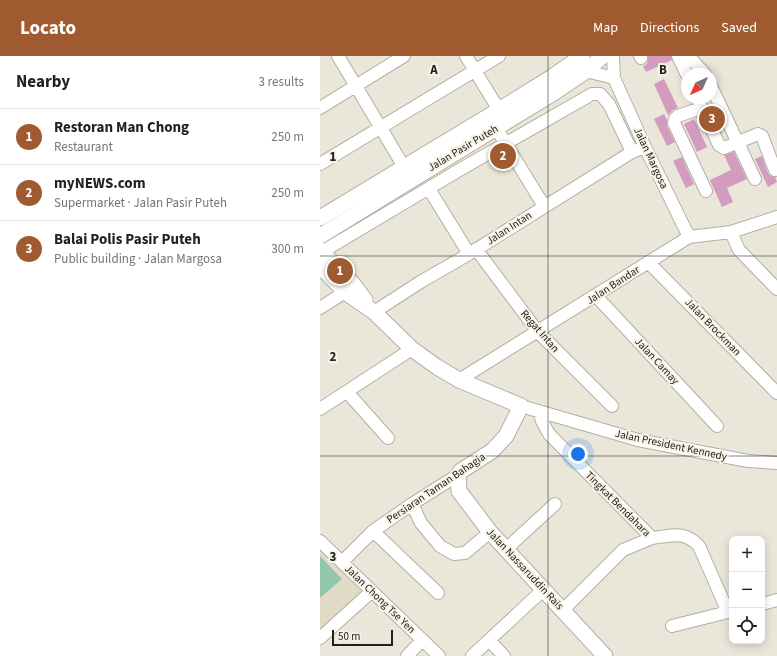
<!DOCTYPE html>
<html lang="en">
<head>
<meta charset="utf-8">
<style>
	body { margin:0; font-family:"Source Sans 3",sans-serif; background:#f6f6f6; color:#222 }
	.controls { position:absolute; right:12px; bottom:12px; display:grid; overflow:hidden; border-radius:8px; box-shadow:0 2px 10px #0003 }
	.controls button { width:36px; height:36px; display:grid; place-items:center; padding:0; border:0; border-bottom:1px solid #e0e0e0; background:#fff; color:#222; font:20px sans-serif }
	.compass { position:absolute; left:361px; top:12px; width:36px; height:36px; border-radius:50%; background:#fff; box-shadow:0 2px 10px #0003; rotate:225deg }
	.scale { position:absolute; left:12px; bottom:10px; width:61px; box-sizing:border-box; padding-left:4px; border:2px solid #22201c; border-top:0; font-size:11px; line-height:14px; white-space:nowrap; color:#22201c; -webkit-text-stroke:3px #f7f3e7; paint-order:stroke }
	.you { position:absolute; left:258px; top:398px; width:14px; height:14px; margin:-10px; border:3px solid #fff; border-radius:50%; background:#1a73e8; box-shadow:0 0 0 6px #1a73e833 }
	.badge { display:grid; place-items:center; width:26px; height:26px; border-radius:50%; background:#9f5a2f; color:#fff; font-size:13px; font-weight:700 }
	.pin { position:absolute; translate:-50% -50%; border:2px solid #fff; box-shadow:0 1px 4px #0006 }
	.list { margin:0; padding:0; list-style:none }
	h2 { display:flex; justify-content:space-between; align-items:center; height:52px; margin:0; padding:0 16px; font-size:17px }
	h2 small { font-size:13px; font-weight:400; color:#767676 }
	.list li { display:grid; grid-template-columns:26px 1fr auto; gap:12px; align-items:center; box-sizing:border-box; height:56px; padding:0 16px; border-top:1px solid #e0e0e0 }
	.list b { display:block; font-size:15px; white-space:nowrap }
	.list p { margin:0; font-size:13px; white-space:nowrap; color:#767676 }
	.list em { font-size:13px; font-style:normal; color:#767676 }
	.icon { flex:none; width:22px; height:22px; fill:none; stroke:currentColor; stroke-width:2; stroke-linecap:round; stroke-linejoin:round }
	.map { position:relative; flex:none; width:457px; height:600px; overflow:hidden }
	header { display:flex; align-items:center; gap:24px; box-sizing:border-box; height:56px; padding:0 20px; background:#9f5a2f; color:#fff }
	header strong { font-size:19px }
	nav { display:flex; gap:22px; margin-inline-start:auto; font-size:14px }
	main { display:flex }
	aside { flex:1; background:#fff }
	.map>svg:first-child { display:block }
	.built { fill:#e1dac7 }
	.green { fill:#93c7ad }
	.building { fill:#d39cbe }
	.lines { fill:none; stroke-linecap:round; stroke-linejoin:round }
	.minor-casing { stroke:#b3afa3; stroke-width:14 }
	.major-casing { stroke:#b3afa3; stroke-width:17 }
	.minor { stroke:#fff; stroke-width:12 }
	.major { stroke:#fff; stroke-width:15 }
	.grid { fill:none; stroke:#22201c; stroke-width:1; stroke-opacity:0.55 }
	.labels { text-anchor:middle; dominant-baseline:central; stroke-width:4; stroke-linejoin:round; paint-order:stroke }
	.street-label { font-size:11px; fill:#22201c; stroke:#f7f3e7 }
	.grid-label { font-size:13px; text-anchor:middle; font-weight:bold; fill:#22201c; stroke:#f7f3e7; stroke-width:4; stroke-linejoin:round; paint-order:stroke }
</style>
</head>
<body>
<header>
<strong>Locato</strong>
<nav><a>Map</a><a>Directions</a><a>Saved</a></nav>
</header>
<main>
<aside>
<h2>Nearby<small>3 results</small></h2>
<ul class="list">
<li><span class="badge">1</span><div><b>Restoran Man Chong</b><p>Restaurant</p></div><em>250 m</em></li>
<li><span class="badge">2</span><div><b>myNEWS.com</b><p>Supermarket · Jalan Pasir Puteh</p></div><em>250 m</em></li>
<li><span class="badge">3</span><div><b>Balai Polis Pasir Puteh</b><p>Public building · Jalan Margosa</p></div><em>300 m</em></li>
</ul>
</aside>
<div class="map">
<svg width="457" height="600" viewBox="0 0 457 600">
	<rect width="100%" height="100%" fill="#eae6da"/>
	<path class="built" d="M0 494 45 535 0 575Z"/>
	<path class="green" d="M0 500 22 523 0 542Z"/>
	<path class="building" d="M328 0H351L352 4 326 16 323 10 327 8Z
		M344 23 358 52 353 54 348 59 334 28Z
		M344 58 347 64V70L355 86 347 90 334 63Z
		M374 63 387 91 377 96 364 68Z
		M414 96 427 123 407 132 413 146 402 151 390 124 411 114 404 99Z
		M442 100 448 117 451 120 455 121 457 126 448 131 435 103Z
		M362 101 374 128 366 132 353 105Z"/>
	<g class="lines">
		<defs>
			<path id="minor" d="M18 0 84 111
				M146 0 179 54
				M293 0 294 22 325 91 369 181
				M320 0 321 2
				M358 0 367 19
				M367 2 373 5 385 18
				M266 15 294 22
				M391 30 435 123
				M377 42 399 89 404 92 438 78 442 80 455 114
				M0 52 84 0
				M381 52 358 60 355 63 354 67 386 135
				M176 72 224 150
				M0 108 179 0
				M109 133 149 198
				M411 176 419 194 457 233
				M156 193 218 276 292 350
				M0 197 141 113 272 38H280L289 48 312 96
				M328 206 457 337
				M276 240 397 370
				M0 252 25 236
				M54 256 102 225 149 198 312 96 325 91
				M139 324 369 181 411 176 457 161
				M27 336 68 382
				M201 350 318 384 428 405 457 407
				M0 353 92 293
				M219 355 222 365 229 378 332 482C352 480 364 474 379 490L408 556
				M92 448 101 467 120 490 134 498 145 497 170 476
				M53 475 118 537
				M0 485 119 600
				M186 493 235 448
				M22 506 53 475 92 448 138 419
				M442 548 457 544
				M243 554 303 494 332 482
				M352 570 412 555
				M0 582 52 535
				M169 584 184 600
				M87 600 102 584
				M152 600 224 533"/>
			<path id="major" d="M0 162 179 54 232 21 262 0
				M0 180 235 36 266 15 283 0
				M0 194 33 228 45 244
				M0 210 25 236 54 256 92 293 117 311 139 324 201 350 186 380 172 395 141 415 138 419 139 435 170 476 285 600"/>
		</defs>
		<use href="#minor" class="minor-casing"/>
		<use href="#major" class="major-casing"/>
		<use href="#minor" class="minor"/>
		<use href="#major" class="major"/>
	</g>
	<path class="grid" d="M228 0V600M0 200H457M0 400H457"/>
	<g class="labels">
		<g class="street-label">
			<text transform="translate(143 92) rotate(-31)">Jalan Pasir Puteh</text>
			<text transform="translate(331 102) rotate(65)">Jalan Margosa</text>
			<text transform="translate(189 172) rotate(-33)">Jalan Intan</text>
			<text transform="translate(293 229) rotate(-33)">Jalan Bandar</text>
			<text transform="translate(393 271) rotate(46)">Jalan Brockman</text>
			<text transform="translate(220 275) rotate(49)">Regat Intan</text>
			<text transform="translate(337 305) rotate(47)">Jalan Camay</text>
			<text transform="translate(351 389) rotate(12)">Jalan President Kennedy</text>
			<text transform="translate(116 432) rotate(-34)">Persiaran Taman Bahagia</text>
			<text transform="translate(298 448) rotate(45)">Tingkat Bendahara</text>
			<text transform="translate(205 513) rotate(47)">Jalan Nassaruddin Rais</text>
			<text transform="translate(60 543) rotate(44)">Jalan Chong Tse Yen</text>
		</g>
	</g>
	<g class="grid-label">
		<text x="114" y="18">A</text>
		<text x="343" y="18">B</text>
		<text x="13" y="105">1</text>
		<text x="13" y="305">2</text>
		<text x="13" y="505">3</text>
	</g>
</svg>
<div class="controls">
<button>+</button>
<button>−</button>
<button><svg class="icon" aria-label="locate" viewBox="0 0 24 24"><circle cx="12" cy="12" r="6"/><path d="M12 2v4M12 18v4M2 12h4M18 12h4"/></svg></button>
</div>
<svg class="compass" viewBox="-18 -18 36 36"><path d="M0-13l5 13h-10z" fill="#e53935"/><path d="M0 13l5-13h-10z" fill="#767676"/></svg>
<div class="scale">50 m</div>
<div class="you"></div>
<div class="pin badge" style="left:20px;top:215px">1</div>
<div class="pin badge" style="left:183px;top:100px">2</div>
<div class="pin badge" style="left:392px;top:63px">3</div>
</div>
</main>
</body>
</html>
